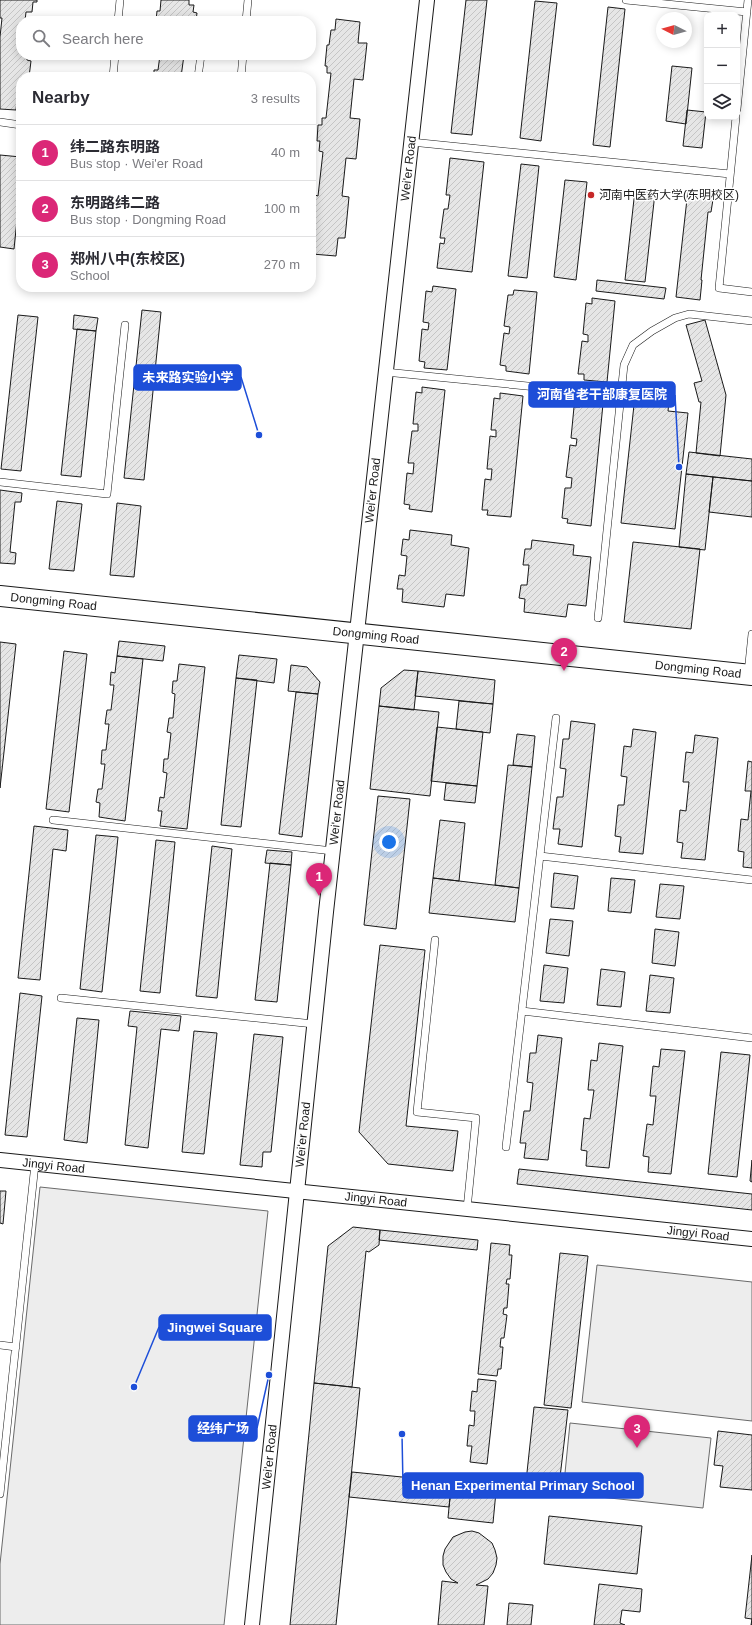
<!DOCTYPE html>
<html lang="en">
<head>
<meta charset="utf-8">
<style>
	body { margin:0; font-family:Helvetica,"Noto Sans SC",sans-serif; background:#f7f7f7; color:#2b2b33 }
	.controls { position:absolute; right:12px; top:12px; display:grid; overflow:hidden; border-radius:8px; box-shadow:0 2px 10px #0003 }
	.controls button { width:36px; height:36px; display:grid; place-items:center; padding:0; border:0; border-bottom:1px solid #e1e1e2; background:#fff; color:#2b2b33; font:20px sans-serif }
	.compass { position:absolute; left:656px; top:12px; width:36px; height:36px; border-radius:50%; background:#fff; box-shadow:0 2px 10px #0003; rotate:276deg }
	.you { position:absolute; left:389px; top:842px; width:14px; height:14px; margin:-10px; border:3px solid #fff; border-radius:50%; background:#1a73e8; box-shadow:0 0 0 6px #1a73e833 }
	.badge { display:grid; place-items:center; width:26px; height:26px; border-radius:50%; background:#db2777; color:#fff; font-size:13px; font-weight:700 }
	.pin { position:absolute; translate:-50% -33px; filter:drop-shadow(0 1px 2px #0008) }
	.pin::after { content:''; position:absolute; top:21px; width:14px; height:12px; background:inherit; clip-path:polygon(0 0,100% 0,50% 100%) }
	.list { margin:0; padding:0; list-style:none }
	h2 { display:flex; justify-content:space-between; align-items:center; height:52px; margin:0; padding:0 16px; font-size:17px }
	h2 small { font-size:13px; font-weight:400; color:#7c7c81 }
	.list li { display:grid; grid-template-columns:26px 1fr auto; gap:12px; align-items:center; box-sizing:border-box; height:56px; padding:0 16px; border-top:1px solid #e1e1e2 }
	.list b { display:block; font-size:15px; white-space:nowrap }
	.list p { margin:0; font-size:13px; white-space:nowrap; color:#7c7c81 }
	.list em { font-size:13px; font-style:normal; color:#7c7c81 }
	.icon { flex:none; width:22px; height:22px; fill:none; stroke:currentColor; stroke-width:2; stroke-linecap:round; stroke-linejoin:round }
	.map { position:relative; flex:none; width:752px; height:1625px; overflow:hidden }
	.search { position:absolute; background:#fff; box-shadow:0 2px 10px #0003; left:16px; top:16px; width:300px; height:44px; display:flex; align-items:center; gap:10px; box-sizing:border-box; padding:0 14px; border-radius:16px; color:#7c7c81; font-size:15px }
	.panel { position:absolute; background:#fff; box-shadow:0 2px 10px #0003; left:16px; top:72px; width:300px; height:220px; border-radius:16px }
	.map>svg:first-child { display:block }
	.green { fill:#ededed; stroke:#6a6a6a }
	.building { fill:url(#building-hatch); stroke:#1a1a1a }
	.lines { fill:none; stroke-linecap:round; stroke-linejoin:round }
	.lane-casing { stroke:#1a1a1a; stroke-width:8 }
	.street-casing { stroke:#1a1a1a; stroke-width:16 }
	.secondary-casing { stroke:#1a1a1a; stroke-width:22 }
	.lane { stroke:#fff; stroke-width:7 }
	.street { stroke:#fff; stroke-width:14 }
	.secondary { stroke:#fff; stroke-width:20 }
	.poi-dot { fill:#c62828; stroke:#fff; stroke-width:1.5 }
	.labels { text-anchor:middle; dominant-baseline:central; stroke-width:3; stroke-linejoin:round; paint-order:stroke }
	.street-label { font-size:12px; fill:#1a1a1a; stroke:#fff }
	.poi-label { font-size:12px; fill:#1a1a1a; stroke:#fff; text-anchor:start }
	.leader { fill:none; stroke:#1d4ed8; stroke-width:1.5 }
	.callout-dot { fill:#1d4ed8; stroke:#fff; stroke-width:1.5 }
	.callout { fill:#1d4ed8; stroke:#1d4ed8; stroke-width:1.5 }
	.callout-label { font-size:13px; text-anchor:middle; font-weight:bold; fill:#fff }
</style>
</head>
<body>
<div class="map">
<svg width="752" height="1625" viewBox="0 0 752 1625">
	<defs>
		<pattern id="building-hatch" width="6" height="6" patternUnits="userSpaceOnUse"><rect width="6" height="6" fill="#e6e6e6"/><path d="M-1 1l2-2M0 6l6-6M5 7l2-2" fill="none" stroke="#c5c5c5"/></pattern>
	</defs>
	<rect width="100%" height="100%" fill="#fff"/>
	<path class="green" d="M40 1187 268 1211 224 1625H0V1564Z
		M597 1265 752 1282V1421L582 1402Z
		M570 1423 711 1438 703 1508 563 1493Z"/>
	<path class="building" d="M0 0H37V2H33L32 12H26L25 21H21V55H27V60L31 61 29 77H21V92H18L16 110 0 109V37L2 18H0Z
		M161 0H189V5H194L193 12 197 13 196 21H156L157 11H160Z
		M466 0H487L472 135 451 133Z
		M535 1 557 3 541 141 520 138Z
		M608 7 625 9 610 147 593 145Z
		M336 19 360 22 358 43H367L363 80 354 79 350 118 360 119 356 159 346 158 342 196 349 197 345 238H338L336 256 312 254 313 245H311V201H314L315 195 318 196 323 152 319 151 320 141H317L318 125H322V118H326L331 73H327V66H325L327 45H329L331 30H335Z
		M160 55H184L181 77H154V70H158Z
		M672 66 692 68 686 124 666 121Z
		M687 110 706 112 702 148 683 146Z
		M0 155 21 157V181L14 249 0 247Z
		M450 158 484 162 472 272 437 268 440 243 444 244 445 238H440L444 209H448L450 195H446Z
		M521 164 539 166 527 278 508 276Z
		M565 180 587 182 576 280 554 277Z
		M635 190 655 193 645 282 625 280Z
		M688 190 714 193 711 212H708L701 280H702L700 300 676 297Z
		M597 280 666 288 664 299 596 291Z
		M433 286 456 289 447 370 424 368 425 362 419 361 422 329 428 330 429 323 423 322 426 291 432 292Z
		M514 290 537 292 529 374 506 371V366L500 365 504 333 509 334 510 327 504 326 508 295H513Z
		M592 298 615 301 607 382 584 380V374H578L582 341 588 342V335L583 334 586 303 592 304Z
		M142 310 161 312 144 480 124 478Z
		M18 315 38 317 21 471 1 469Z
		M74 315 98 318 96 331 73 329Z
		M705 320 726 395 720 456 696 453 701 402H699L694 383 702 381 686 325Z
		M77 329 96 331 81 477 61 475Z
		M422 387 445 390 432 512 409 509 410 505 404 504 407 473 413 474 414 463H408L412 431H418V424H413L416 392 422 393Z
		M636 387 670 391 668 411 688 413 675 529 621 523Z
		M500 393 523 396 511 517 487 515 488 510H482L485 479 491 480 492 469H487L490 436 496 437V430H491L494 398 500 399Z
		M581 402 603 404 591 526 567 523 568 519 562 518 565 488H571L572 478 566 477 570 445 576 446 577 439 571 438 574 407H580Z
		M689 452 752 459V481L686 474Z
		M686 474 713 477 705 550 679 547Z
		M713 477 752 481V517L709 512Z
		M0 490 22 493 21 502H15L10 552 16 553 15 564 0 563Z
		M57 501 82 504 74 571 49 569Z
		M117 503 141 506 134 577 110 575Z
		M410 530 452 535 451 545 469 548 464 596 446 594 444 607 402 602 403 589H397L399 575 405 576 407 556 401 555 403 539 409 540Z
		M532 540 574 545 573 555 591 557 586 606 568 604 566 617 524 612 525 599 519 598 521 585H527L529 565H523L525 549H531Z
		M633 542 700 549 691 629 624 622Z
		M119 641 165 646 163 661 117 656Z
		M0 642 16 644 0 788Z
		M64 651 87 654 69 812 46 809Z
		M239 655 277 659 274 683 236 678Z
		M117 656 143 659 125 821 99 817 100 803 96 802 98 789H102L105 764H101L102 750H106L109 724H105L107 710H111L114 685H110L111 672 115 673Z
		M179 664 205 667 187 829 160 826 162 811H158L160 797 164 798 167 773 163 772 164 759H168L171 733 167 732 169 718H173L175 694 172 693 173 681H177Z
		M291 665 307 667 320 682 318 694 288 691Z
		M404 670 418 671 414 710 379 706 381 688Z
		M418 671 495 680 493 704 415 696Z
		M236 678 257 680 241 827 221 825Z
		M296 692 318 694 302 837 279 834Z
		M459 701 493 704 490 733 456 729Z
		M379 706 439 712 430 796 370 789Z
		M571 721 595 724 582 847 558 844 560 829H553L557 797H563L566 769 560 768 563 739H569Z
		M437 727 483 732 477 786 431 781Z
		M633 729 656 732 643 854 619 852 621 837 615 836 618 805H624L627 777 621 776 624 746 631 747Z
		M517 734 535 736 532 767 513 765Z
		M695 735 718 738 705 860 681 858 683 843 677 842 680 810 686 811 689 782H683L686 752 693 753Z
		M748 761 752 762V868L743 867 744 852 738 851 741 819 748 820 751 791H745Z
		M508 765 532 767 519 888 495 885Z
		M446 783 477 786 475 803 444 800Z
		M378 796 410 799 396 929 364 925Z
		M440 820 465 823 459 881 433 878Z
		M34 826 68 830 66 851 53 849 40 980 18 978Z
		M96 835 118 837 102 992 80 989Z
		M156 840 175 842 160 993 140 991Z
		M212 846 232 849 217 998 196 996Z
		M267 850 292 852 291 865 265 863Z
		M270 863 291 865 277 1002 255 1000Z
		M554 873 578 876 574 909 551 907Z
		M433 878 519 888 515 922 429 913Z
		M611 878 635 880 631 913 608 911Z
		M660 884 684 886 680 919 656 917Z
		M550 919 573 921 569 956 546 953Z
		M655 929 679 932 675 966 652 963Z
		M380 945 425 950 406 1126 458 1131 453 1171 388 1164 359 1132Z
		M544 965 568 968 564 1003 540 1001Z
		M601 969 625 972 621 1007 597 1005Z
		M650 975 674 978 670 1013 646 1011Z
		M20 993 42 996 27 1137 5 1135Z
		M130 1011 181 1016 179 1031 161 1029 148 1148 125 1145 137 1027 128 1026Z
		M77 1018 99 1020 87 1143 64 1140Z
		M194 1031 217 1033 204 1154 182 1152Z
		M254 1034 283 1037 271 1152H263L262 1167 240 1165Z
		M538 1035 562 1038 548 1160 524 1158 526 1143H520L524 1111H530L533 1083 527 1082 530 1053H536Z
		M599 1043 623 1046 609 1168 586 1166 587 1151 581 1150 584 1118 590 1119 594 1090H588L591 1060 597 1061Z
		M661 1049 685 1051 671 1174 648 1172 649 1157 643 1156 647 1124 653 1125 656 1096H650L653 1066 659 1067Z
		M721 1052 750 1055 737 1177 708 1174Z
		M752 1160V1182L750 1181Z
		M519 1169 752 1194V1210L517 1184Z
		M0 1191H6L3 1224 0 1223Z
		M353 1227 380 1230 379 1245 369 1252 366 1251 352 1387 314 1383 328 1246Z
		M380 1230 478 1240 477 1250 379 1240Z
		M491 1243 510 1245 509 1255H512L510 1279H507L506 1284H509L507 1308H504L503 1314 507 1315 504 1338H501L500 1347H503L501 1369H498L497 1376 478 1374Z
		M560 1253 588 1256 571 1408 544 1405Z
		M478 1379 496 1381 487 1464 470 1462 472 1446H467L469 1425 474 1426 475 1411H470L472 1391 477 1392Z
		M314 1383 360 1388 349 1497 336 1625H290Z
		M534 1407 568 1410 558 1494 525 1491Z
		M718 1431 752 1435V1490L720 1487 723 1466 714 1465Z
		M352 1472 452 1482 449 1507 349 1497Z
		M452 1476 497 1481 493 1523 448 1518Z
		M549 1516 642 1526 637 1574 544 1564Z
		M472 1531 479 1533 492 1543 495 1550 497 1558 496 1565 493 1573 488 1579 476 1585 488 1586 484 1625H438L442 1581 458 1583 451 1579 446 1572 443 1565V1556L445 1549 453 1537 465 1532Z
		M752 1555V1625H751L752 1619 745 1618Z
		M599 1584 642 1589 640 1612 622 1610 620 1623 625 1625H594Z
		M509 1603 533 1605 531 1625H507Z"/>
	<g class="lines">
		<defs>
			<path id="lane" d="M626 0 747 12
				M118 21 120 0
				M246 21 248 0
				M113 77 115 55
				M198 77 201 55
				M241 77 243 55
				M737 109 748 0
				M736 117 719 288 752 292
				M0 122 21 125
				M411 142 730 174
				M385 372 598 393
				M0 482 107 494 125 325
				M598 618 624 365 633 345 652 331 675 318 689 314 752 321
				M748 673 752 634
				M53 820 333 851
				M540 856 752 880
				M435 940 417 1112 476 1118 467 1209
				M61 998 314 1024
				M522 1011 752 1038
				M506 1147 556 718
				M0 1345 16 1347
				M0 1494 35 1164"/>
			<g id="street">
				<path id="s1" d="M0 1160 752 1239"/>
				<path id="s2" d="M252 1625 326 912 427 0"/>
			</g>
			<g id="secondary">
				<path id="s3" d="M0 596 752 675"/>
			</g>
		</defs>
		<use href="#lane" class="lane-casing"/>
		<use href="#street" class="street-casing"/>
		<use href="#secondary" class="secondary-casing"/>
		<use href="#lane" class="lane"/>
		<use href="#street" class="street"/>
		<use href="#secondary" class="secondary"/>
	</g>
	<circle class="poi-dot" cx="591" cy="195" r="4"/>
	<g class="labels">
		<g class="street-label">
			<text stroke="none"><textPath href="#s2" startOffset="1465">Wei'er Road</textPath></text>
			<text stroke="none"><textPath href="#s2" startOffset="1141">Wei'er Road</textPath></text>
			<text stroke="none"><textPath href="#s3" startOffset="54">Dongming Road</textPath></text>
			<text stroke="none"><textPath href="#s3" startOffset="378">Dongming Road</textPath></text>
			<text stroke="none"><textPath href="#s3" startOffset="702">Dongming Road</textPath></text>
			<text stroke="none"><textPath href="#s2" startOffset="817">Wei'er Road</textPath></text>
			<text stroke="none"><textPath href="#s2" startOffset="493">Wei'er Road</textPath></text>
			<text stroke="none"><textPath href="#s1" startOffset="54">Jingyi Road</textPath></text>
			<text stroke="none"><textPath href="#s1" startOffset="378">Jingyi Road</textPath></text>
			<text stroke="none"><textPath href="#s1" startOffset="702">Jingyi Road</textPath></text>
			<text stroke="none"><textPath href="#s2" startOffset="169">Wei'er Road</textPath></text>
		</g>
		<g class="poi-label">
			<text x="599" y="195">河南中医药大学(东明校区)</text>
		</g>
	</g>
	<path class="leader" d="M259 435L241 377M679 467L675 395M134 1387L159 1327M269 1375L257 1428M402 1434L403 1486"/>
	<g class="callout-dot">
		<circle cx="259" cy="435" r="4"/>
		<circle cx="679" cy="467" r="4"/>
		<circle cx="134" cy="1387" r="4"/>
		<circle cx="269" cy="1375" r="4"/>
		<circle cx="402" cy="1434" r="4"/>
	</g>
	<g class="callout">
		<rect x="134" y="365" width="107" height="25" rx="4"/>
		<rect x="529" y="382" width="146" height="25" rx="4"/>
		<rect x="159" y="1315" width="112" height="25" rx="4"/>
		<rect x="189" y="1416" width="68" height="25" rx="4"/>
		<rect x="403" y="1473" width="240" height="25" rx="4"/>
	</g>
	<g class="callout-label">
		<text x="188" y="382">未来路实验小学</text>
		<text x="602" y="399">河南省老干部康复医院</text>
		<text x="215" y="1332">Jingwei Square</text>
		<text x="223" y="1433">经纬广场</text>
		<text x="523" y="1490">Henan Experimental Primary School</text>
	</g>
</svg>
<div class="controls">
<button>+</button>
<button>−</button>
<button><svg class="icon" aria-label="layers" viewBox="0 0 24 24"><path d="M12 4l9 5-9 5-9-5zM3 14l9 5 9-5"/></svg></button>
</div>
<svg class="compass" viewBox="-18 -18 36 36"><path d="M0-13l5 13h-10z" fill="#e53935"/><path d="M0 13l5-13h-10z" fill="#7c7c81"/></svg>
<div class="you"></div>
<div class="pin badge" style="left:319px;top:896px">1</div>
<div class="pin badge" style="left:564px;top:671px">2</div>
<div class="pin badge" style="left:637px;top:1448px">3</div>
<div class="search"><svg class="icon" aria-label="search" viewBox="0 0 24 24"><circle cx="10" cy="10" r="6"/><path d="M15 15l6 6"/></svg>Search here</div>
<section class="panel">
<h2>Nearby<small>3 results</small></h2>
<ul class="list">
<li><span class="badge">1</span><div><b>纬二路东明路</b><p>Bus stop · Wei'er Road</p></div><em>40 m</em></li>
<li><span class="badge">2</span><div><b>东明路纬二路</b><p>Bus stop · Dongming Road</p></div><em>100 m</em></li>
<li><span class="badge">3</span><div><b>郑州八中(东校区)</b><p>School</p></div><em>270 m</em></li>
</ul>
</section>
</div>
</body>
</html>
